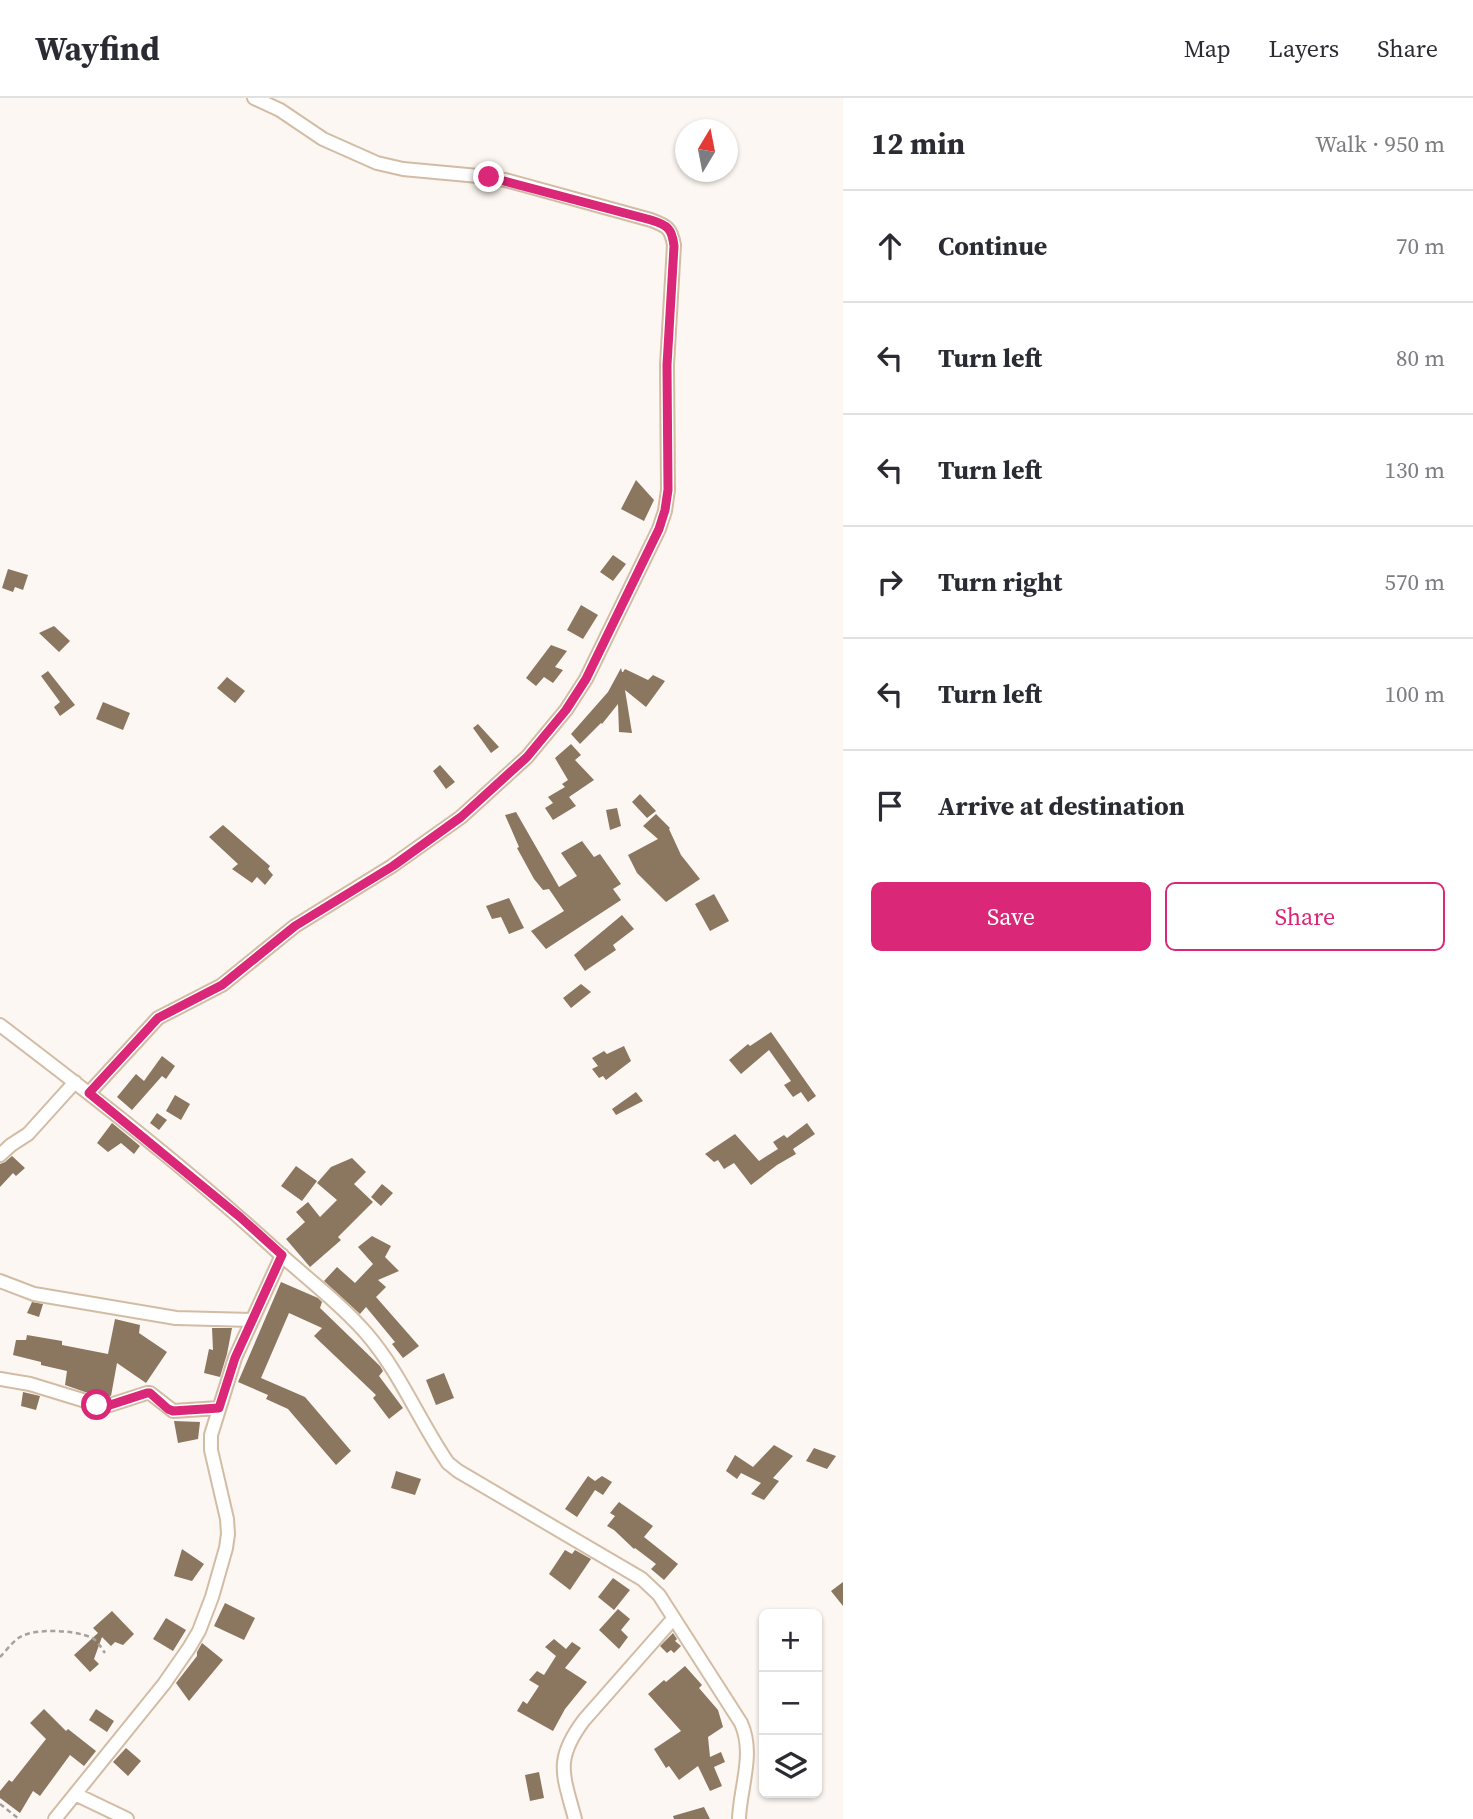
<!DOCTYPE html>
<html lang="en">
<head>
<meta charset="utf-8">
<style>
	body { margin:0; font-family:"Source Serif 4",serif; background:#f2f2f3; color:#2b2b33 }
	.controls { position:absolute; right:21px; bottom:21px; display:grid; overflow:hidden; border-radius:10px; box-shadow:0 2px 5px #0004 }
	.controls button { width:63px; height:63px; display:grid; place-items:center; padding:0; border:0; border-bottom:2px solid #e1e1e2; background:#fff; color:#2b2b33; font:35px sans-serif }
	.compass { position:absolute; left:675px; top:21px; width:63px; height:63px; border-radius:50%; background:#fff; box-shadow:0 2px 5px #0004; rotate:10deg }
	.stop { position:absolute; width:21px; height:21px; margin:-16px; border:5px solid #db2777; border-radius:50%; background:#fff }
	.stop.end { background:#db2777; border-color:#fff; box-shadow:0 2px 7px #0008 }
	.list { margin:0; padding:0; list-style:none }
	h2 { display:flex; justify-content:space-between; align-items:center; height:91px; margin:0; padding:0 28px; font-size:30px }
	h2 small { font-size:23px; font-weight:400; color:#7c7c81 }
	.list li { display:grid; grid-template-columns:46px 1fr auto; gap:21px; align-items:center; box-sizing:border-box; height:112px; padding:0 28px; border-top:2px solid #e1e1e2 }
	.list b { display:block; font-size:26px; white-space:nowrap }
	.list em { font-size:23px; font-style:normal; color:#7c7c81 }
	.actions { display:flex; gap:14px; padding:21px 28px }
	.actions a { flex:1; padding:16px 0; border:2px solid #db2777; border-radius:10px; text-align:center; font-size:24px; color:#db2777 }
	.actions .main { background:#db2777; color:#fff }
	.icon { flex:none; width:38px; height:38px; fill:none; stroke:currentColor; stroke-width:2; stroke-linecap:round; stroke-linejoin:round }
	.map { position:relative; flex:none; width:843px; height:1721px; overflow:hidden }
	header { display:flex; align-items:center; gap:42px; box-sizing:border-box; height:98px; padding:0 35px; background:#fff; border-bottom:2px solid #e1e1e2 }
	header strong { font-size:33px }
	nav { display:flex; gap:38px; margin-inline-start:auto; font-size:24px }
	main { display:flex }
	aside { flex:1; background:#fff }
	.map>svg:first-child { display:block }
	.building { fill:#8b765f }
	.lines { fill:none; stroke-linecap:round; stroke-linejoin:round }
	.minor-casing { stroke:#d3bca4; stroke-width:16 }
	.path { stroke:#a8a19b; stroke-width:2.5; stroke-dasharray:5 3.5; stroke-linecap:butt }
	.minor { stroke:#fff; stroke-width:12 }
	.route { stroke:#db2777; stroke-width:9 }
</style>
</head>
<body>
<header>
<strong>Wayfind</strong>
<nav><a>Map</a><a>Layers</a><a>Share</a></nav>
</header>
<main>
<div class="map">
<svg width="843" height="1721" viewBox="0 0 843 1721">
	<rect width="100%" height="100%" fill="#fcf7f2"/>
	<path class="building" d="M636 382 654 402 644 423 621 411Z
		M613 457 626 466 613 483 600 474Z
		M8 471 28 477 23 492 15 489 13 494 2 490Z
		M581 507 598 517 583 541 567 532Z
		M54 528 70 543 59 554 39 535Z
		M551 547 567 553 555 569 563 572 553 585 544 579 536 588 526 580Z
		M621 570 622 574H623L625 571 648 582 653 577 665 583 646 609 625 592 632 635 619 634 618 606 602 626 601 625 580 646 571 636 608 594Z
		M48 573 75 607 60 618 54 609 60 604 41 578Z
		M227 579 245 593 235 605 217 590Z
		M103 604 130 615 123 632 96 621Z
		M478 626 499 649 491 655 473 630Z
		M571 646 581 657 575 662 594 682 569 699 576 708 553 722 545 710 553 705 548 699 565 689 562 686 568 682 555 660Z
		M440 667 455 684 446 691 433 673Z
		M640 696 656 713 647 720 632 704Z
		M617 710 621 728 610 732 606 712Z
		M516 714 559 789 577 778 561 755 582 743 594 759 600 756 621 786 613 791 621 802 546 851 531 833 564 813 549 791 543 792 534 781 517 750 519 749 505 717Z
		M656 716 670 730 669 731 681 757 700 781 666 804 637 775 628 757 658 741 643 728Z
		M223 727 270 768 268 771 273 777 265 787 257 779 252 785 232 771 238 766 209 739Z
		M714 796 729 823 710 833 695 806Z
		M509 800 524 830 509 836 501 819 492 821 486 808Z
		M622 817 634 831 613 847 616 852 585 873 574 857Z
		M581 886 591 894 571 910 563 900Z
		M771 934 816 998 808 1004 801 994 793 999 784 987 791 983 769 952 741 976 729 962 748 946 750 948Z
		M624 948 631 963 606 982 603 978 599 980 592 971 598 968 592 960 604 953 607 956Z
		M162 958 175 968 166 981 162 978 132 1012 117 999 136 976 144 983Z
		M636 994 643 1003 616 1017 612 1011Z
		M175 997 190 1006 181 1022 166 1013Z
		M157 1015 167 1022 159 1032 150 1025Z
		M112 1025 140 1048 134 1056 121 1045 108 1054 97 1045Z
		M807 1025 815 1036 793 1051 796 1056 777 1067 751 1087 734 1065 724 1071 718 1062 714 1064 705 1056 735 1036 759 1063 778 1051 773 1044 784 1037 787 1040Z
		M12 1058 25 1070 16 1078 13 1075 0 1089V1066L5 1064Z
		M352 1060 366 1074 354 1086 373 1104 338 1139 341 1142 310 1169 286 1141 305 1124 296 1114 308 1104 320 1119 337 1102 317 1085 331 1069Z
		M296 1068 317 1083 302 1103 281 1088Z
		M382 1086 393 1095 381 1108 371 1099Z
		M372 1138 391 1148 385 1159 399 1173 378 1182 386 1189 376 1199 419 1248 403 1260 392 1246 395 1244 366 1209 360 1216 324 1183 337 1169 355 1185 373 1166 358 1149Z
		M281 1184 318 1200 322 1204 320 1210 380 1268 383 1273 379 1278 403 1310 389 1321 373 1300 376 1297 314 1238 322 1230 289 1215 261 1280 305 1299 351 1353 336 1367 288 1311 266 1301 268 1297 238 1284Z
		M32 1204 43 1206 39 1219 27 1215Z
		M115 1221 140 1227 139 1235 167 1254 146 1285 117 1265 111 1298 85 1294 65 1287 67 1273 41 1267V1264L13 1257 16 1242H26L27 1237 62 1243V1247L108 1256Z
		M212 1230H232L227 1256 220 1279 204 1275 209 1251 213 1252Z
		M444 1275 454 1300 436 1307 426 1282Z
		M23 1294 40 1298 36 1312 21 1308Z
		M174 1323 200 1324 198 1341 178 1345Z
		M774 1347 793 1358 773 1380 779 1383 764 1402 751 1396 761 1385 741 1375 737 1381 726 1373 735 1357 753 1369Z
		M814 1350 836 1358 827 1371 806 1363Z
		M396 1373 421 1381 415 1397 391 1390Z
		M588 1378 595 1383 602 1378 612 1384 603 1397 595 1392 577 1419 565 1411Z
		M619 1404 653 1428 644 1439 678 1466 664 1482 651 1471 656 1466 635 1450 634 1451 614 1432 607 1428 615 1418 610 1415Z
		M182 1451 204 1466 192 1483 174 1478Z
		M565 1452 572 1456 575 1452 591 1461 570 1492 549 1476Z
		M613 1480 630 1492 614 1512 598 1499Z
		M843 1484V1508L831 1493Z
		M225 1505 255 1520 244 1542 214 1528Z
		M618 1511 630 1521 621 1532 628 1539 619 1551 599 1532Z
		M112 1513 134 1536 123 1547 115 1544 111 1548 102 1539 94 1561 99 1566 90 1574 74 1557 98 1535 93 1530Z
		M166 1520 186 1532 173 1553 153 1541Z
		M673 1535 677 1541 675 1543 681 1548 674 1555 671 1552 667 1555 660 1548Z
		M554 1541 566 1551 572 1544 581 1550 565 1570 587 1584 565 1611 553 1633 517 1613 523 1603 527 1606 539 1588 529 1582 537 1573 544 1577 556 1558 545 1549Z
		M202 1545 223 1562 189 1603 176 1585 197 1558V1554Z
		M685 1568 702 1587 699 1590 718 1612 723 1629 708 1639 710 1659 721 1654 725 1664 714 1669 722 1688 710 1693 698 1668 679 1682 669 1668 666 1670 654 1651 681 1633 648 1596 664 1582 666 1584Z
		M44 1611 66 1633 68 1631 96 1653 84 1668 70 1657 40 1698 33 1693 20 1715 0 1700V1693L9 1682 12 1684 46 1641 30 1625Z
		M96 1611 114 1623 107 1634 89 1622Z
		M126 1650 141 1663 128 1678 113 1664Z
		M539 1674 544 1700 530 1703 525 1677Z
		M704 1709 710 1721H674L673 1718Z"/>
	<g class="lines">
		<defs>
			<path id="minor" d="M0 927C96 1000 191 1074 280 1156 309 1182 341 1206 366 1235 400 1274 419 1323 448 1365L458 1373 625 1471 642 1481 659 1497 741 1625C755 1656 740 1689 739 1721
				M89 995 158 920 222 887 295 828 392 768 461 719 527 659 566 612 586 581 659 431 665 413 668 392 667 267 674 147C671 130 667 128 651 122L505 82 489 79 403 71 377 65 323 41 280 12 254 0
				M0 1057 11 1047 28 1036 75 984
				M0 1183 34 1196 176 1220 252 1222
				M0 1281 30 1286 102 1308 110 1307 147 1295H150L173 1313 219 1310
				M75 1696 127 1721
				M55 1721 164 1586 189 1550 199 1533 212 1499 226 1450 228 1436 227 1421 211 1352V1337L235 1260 282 1157
				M575 1721C563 1676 554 1662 584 1622L673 1521"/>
		</defs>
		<use href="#minor" class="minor-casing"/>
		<path class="path" d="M0 1559C6 1553 12 1544 20 1539 36 1530 73 1532 90 1539 97 1541 101 1550 105 1555
			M0 1706 19 1721"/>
		<use href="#minor" class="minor"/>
	</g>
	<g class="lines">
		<path class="route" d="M97 1307H110L147 1295H150L168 1311 173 1313 219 1310 235 1260 282 1157 240 1119 89 995 158 920 222 887 295 828 393 768 461 719 527 659 566 612 586 581 659 431 665 412 668 392 667 267 674 148C672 130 667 127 651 122L489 79"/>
	</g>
</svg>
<div class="controls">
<button>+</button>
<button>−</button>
<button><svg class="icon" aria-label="layers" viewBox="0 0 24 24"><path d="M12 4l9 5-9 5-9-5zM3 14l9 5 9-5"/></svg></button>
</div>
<svg class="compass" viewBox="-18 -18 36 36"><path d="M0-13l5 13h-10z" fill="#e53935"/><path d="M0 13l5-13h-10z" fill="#7c7c81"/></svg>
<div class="stop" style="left:97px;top:1307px"></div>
<div class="stop end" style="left:489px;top:79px"></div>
</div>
<aside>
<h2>12 min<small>Walk · 950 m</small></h2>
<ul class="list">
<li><svg class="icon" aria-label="ahead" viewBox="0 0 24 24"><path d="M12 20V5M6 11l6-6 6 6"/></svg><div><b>Continue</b></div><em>70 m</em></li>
<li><svg class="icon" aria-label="left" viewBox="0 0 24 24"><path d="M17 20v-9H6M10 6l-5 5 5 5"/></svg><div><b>Turn left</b></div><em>80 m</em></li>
<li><svg class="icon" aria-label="left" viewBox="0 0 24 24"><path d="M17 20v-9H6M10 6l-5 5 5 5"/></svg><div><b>Turn left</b></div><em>130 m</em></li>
<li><svg class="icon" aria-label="right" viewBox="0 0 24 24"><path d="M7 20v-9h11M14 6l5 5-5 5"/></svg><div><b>Turn right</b></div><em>570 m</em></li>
<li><svg class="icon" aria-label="left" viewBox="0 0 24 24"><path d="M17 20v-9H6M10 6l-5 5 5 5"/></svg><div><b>Turn left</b></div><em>100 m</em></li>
<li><svg class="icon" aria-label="arrive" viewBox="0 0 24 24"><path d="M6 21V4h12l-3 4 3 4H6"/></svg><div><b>Arrive at destination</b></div></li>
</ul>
<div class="actions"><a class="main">Save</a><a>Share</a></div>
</aside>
</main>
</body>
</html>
